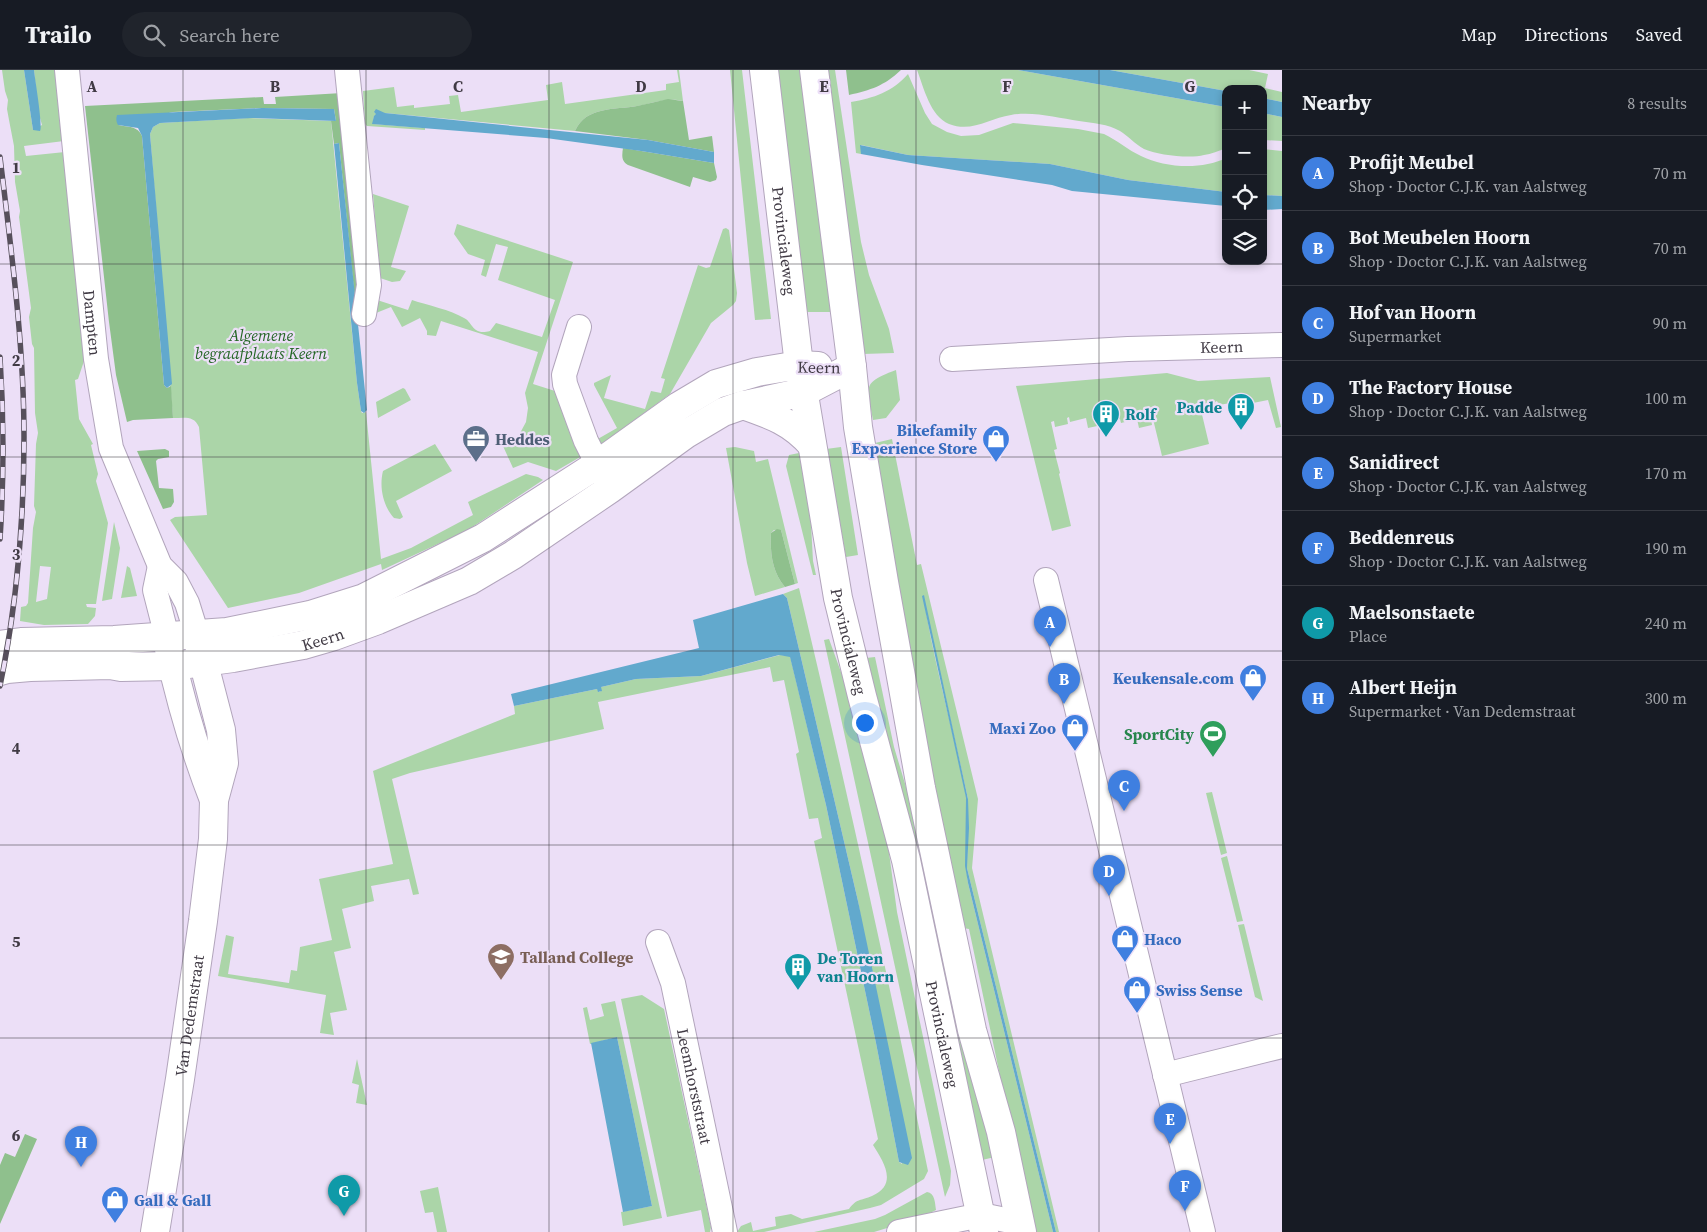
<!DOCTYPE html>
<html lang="en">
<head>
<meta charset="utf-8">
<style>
	body { margin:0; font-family:"Source Serif 4",serif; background:#20242c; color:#f1f3f6 }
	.controls { position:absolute; right:15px; top:15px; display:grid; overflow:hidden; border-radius:10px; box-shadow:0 2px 8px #0003 }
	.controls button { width:45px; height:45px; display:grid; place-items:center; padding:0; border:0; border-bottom:1px solid #363941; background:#171b24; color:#f1f3f6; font:25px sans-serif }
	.you { position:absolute; left:864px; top:652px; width:18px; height:18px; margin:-12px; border:4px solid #fff; border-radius:50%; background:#1a73e8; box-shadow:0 0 0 8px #1a73e833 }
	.badge { display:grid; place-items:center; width:32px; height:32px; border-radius:50%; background:#8c9099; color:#fff; font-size:16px; font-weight:700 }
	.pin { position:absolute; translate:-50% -41px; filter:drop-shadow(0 1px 2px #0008) }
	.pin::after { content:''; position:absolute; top:26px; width:18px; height:15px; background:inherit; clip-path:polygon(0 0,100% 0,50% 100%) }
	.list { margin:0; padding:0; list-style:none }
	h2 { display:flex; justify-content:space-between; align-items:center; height:65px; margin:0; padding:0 20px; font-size:21px }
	h2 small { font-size:16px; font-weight:400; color:#9ea1a6 }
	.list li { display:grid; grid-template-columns:32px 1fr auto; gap:15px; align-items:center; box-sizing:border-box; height:75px; padding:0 20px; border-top:1px solid #363941 }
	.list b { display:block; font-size:19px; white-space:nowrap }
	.list p { margin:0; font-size:16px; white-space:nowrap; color:#9ea1a6 }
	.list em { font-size:16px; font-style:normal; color:#9ea1a6 }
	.icon { flex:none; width:28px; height:28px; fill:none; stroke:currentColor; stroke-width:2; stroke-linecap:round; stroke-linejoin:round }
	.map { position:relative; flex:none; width:1282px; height:1162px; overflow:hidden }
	header { display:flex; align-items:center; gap:30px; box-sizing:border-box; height:70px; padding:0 25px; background:#171b24; border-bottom:1px solid #363941 }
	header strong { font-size:24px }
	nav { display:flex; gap:28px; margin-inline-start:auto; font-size:18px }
	.search { width:350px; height:45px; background:#20242c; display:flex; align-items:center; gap:12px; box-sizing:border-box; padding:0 18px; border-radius:28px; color:#9ea1a6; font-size:19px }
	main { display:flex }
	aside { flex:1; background:#171b24 }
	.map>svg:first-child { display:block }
	.green { fill:#abd5a8; fill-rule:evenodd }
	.forest { fill:#8fc08d }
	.water { fill:#62a9cd }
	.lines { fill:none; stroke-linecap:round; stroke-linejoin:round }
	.street-casing { stroke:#b2a5bc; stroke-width:26 }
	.secondary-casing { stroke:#b2a5bc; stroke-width:30 }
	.street { stroke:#fff; stroke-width:24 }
	.secondary { stroke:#fff; stroke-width:28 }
	.rail-casing { stroke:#57505c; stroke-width:5.5 }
	.rail { stroke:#ecdff7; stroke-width:4; stroke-dasharray:11; stroke-linecap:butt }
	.grid { fill:none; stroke:#403a44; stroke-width:1; stroke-opacity:0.55 }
	.labels { text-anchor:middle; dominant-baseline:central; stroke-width:4.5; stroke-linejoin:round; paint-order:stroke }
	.street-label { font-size:16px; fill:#403a44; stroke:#ecdff7 }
	.park-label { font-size:16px; font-style:italic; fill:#246625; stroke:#ecdff7 }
	.culture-label { font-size:16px; font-weight:bold; fill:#0d838f; stroke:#ecdff7; text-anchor:start }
	.shop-label { font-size:16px; font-weight:bold; fill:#366cbe; stroke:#ecdff7; text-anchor:end }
	.service-label { font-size:16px; font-weight:bold; fill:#4e5e75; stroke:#ecdff7; text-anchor:start }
	.leisure-label { font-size:16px; font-weight:bold; fill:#27864d; stroke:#ecdff7; text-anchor:end }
	.education-label { font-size:16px; font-weight:bold; fill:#785e54; stroke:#ecdff7; text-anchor:start }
	.grid-label { font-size:16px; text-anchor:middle; font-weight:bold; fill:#403a44; stroke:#ecdff7; stroke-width:4.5; stroke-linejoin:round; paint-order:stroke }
</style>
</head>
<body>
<header>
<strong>Trailo</strong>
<div class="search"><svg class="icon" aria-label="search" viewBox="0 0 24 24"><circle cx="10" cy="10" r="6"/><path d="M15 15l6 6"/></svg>Search here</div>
<nav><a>Map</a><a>Directions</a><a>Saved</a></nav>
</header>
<main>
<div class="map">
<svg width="1282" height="1162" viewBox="0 0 1282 1162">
	<rect width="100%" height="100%" fill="#ecdff7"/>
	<path class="green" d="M2 0H24L33 60 42 55 38 41 34 0H57L64 71 24 76 26 86 65 82 86 285 78 309 75 310 79 349 93 374 91 375 98 404 96 411 108 453 96 534H86L87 537 96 538 95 546 88 554 44 555 20 551 21 537 26 536 28 533 33 458 36 442 34 436 36 374 38 363 35 343 34 278 32 274 29 247 31 238 19 147 20 141 15 112 14 76 9 50 7 39 8 30 5 21ZM40 496 51 497 47 529 36 532Z
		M677 0H679L683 31C667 27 654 33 637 36 615 40 586 36 575 61L374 42 379 45 374 46 373 54 425 58V60L367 56 365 54 363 21 394 17 397 37 414 35V38L450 34 449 26 458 25 461 42 548 30 546 15 562 12 565 34 666 20V14L679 12Z
		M730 0H742L771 249 755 250Z
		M777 0H806L835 242H807Z
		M823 0H835L861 172 869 205 889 259 894 283 863 284Z
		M917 0H1018L1226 37V78C1219 81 1211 84 1204 85 1190 89 1157 85 1144 79 1135 74 1128 66 1120 61 1108 54 1093 53 1079 51 1058 48 1033 41 1011 45 990 48 972 63 949 54 930 46 924 18 917 0Z
		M1110 0H1249L1268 4 1265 18 1282 22V32L1263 28V19H1226V21Z
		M908 4 925 43 932 54 947 62 961 66 979 65 1013 53 1078 59 1104 64C1117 70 1128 80 1141 86 1165 98 1202 100 1226 88V122L1128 110 1050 94 908 85 861 75V84L856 83 851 32C874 28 892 22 908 4Z
		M1263 43 1282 47V71L1263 70Z
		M248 48 331 51 357 313 361 341 362 343 366 342 381 489 411 478 473 445 468 432 526 404 538 407 543 410 468 460 382 500 381 494 299 523 228 538 170 450 175 447 207 445 199 357C194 345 184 348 173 348L150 64 153 57 160 53Z
		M1263 79 1282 81V126L1263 125Z
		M373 124 409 136 391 197 406 201 400 211 392 212 380 208Z
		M457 154 573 192 533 314 555 321 582 386 556 401 528 392 513 398 503 376 519 365 526 352 528 338 525 323 538 282 441 251 436 266 427 265V261L420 248 402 257 391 237 376 243 374 229 408 240 412 230C427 235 451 240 464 248 473 252 472 266 490 261L496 253 542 267 555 230 498 210 508 177 496 174 486 207 481 205 485 190 468 184 454 164Z
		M726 158 729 160 737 223 736 231 733 235 711 253 670 324 598 377 596 370 617 358 594 315V313L611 305 604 328 645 339 651 321 661 323 665 309 661 308 698 195 706 198 710 197 723 159Z
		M896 300 900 330 886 348 873 350C867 316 861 313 896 300Z
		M1167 303 1198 311 1270 307 1281 357 1276 358 1268 330 1253 333 1252 330 1249 332 1251 337 1237 340 1236 332 1219 335 1217 331 1215 332 1217 338 1205 341 1203 335 1200 336 1209 374 1162 386 1153 349H1151L1152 355 1139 358 1137 349 1121 353 1120 349 1104 353 1102 348 1101 349 1102 355 1088 358 1086 348 1070 352 1069 347 1067 348 1068 354 1055 357 1054 351 1051 352 1057 379 1054 380 1060 403 1059 404 1071 456 1052 461 1016 316Z
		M403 318 405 319 411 330 378 348 376 332Z
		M892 369 917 495 921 494 978 729 972 798 1059 1162H1056L967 798 968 729 923 525C934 593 953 659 966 726 971 754 963 784 968 813L1053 1162H1033L969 859 963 858 940 749 922 653 875 373Z
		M435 374 452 401 396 431 403 447 400 449 394 448C383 436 379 417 383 401Z
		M735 377 754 381 756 392 768 389 798 513 795 514 781 460H774L771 463C770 483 772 502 785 517L755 526 747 493 726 378Z
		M841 377 858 485 846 487 826 379Z
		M804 382 809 417 813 491 816 505H813L786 396 789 385Z
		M114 452 120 478 112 529 102 531Z
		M127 496 130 498 137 526 121 528Z
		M799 518C845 712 888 906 928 1101L924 1109 881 1135 870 1138 764 1162H737L741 1156 751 1152 753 1161 776 1156 775 1147 791 1144 802 1149 849 1139C857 1128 861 1131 872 1126 899 1114 883 1091 873 1075L878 1069 814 771 822 768 818 748 809 749 796 684 799 682 784 610 773 612 770 597 598 632 604 659 410 703 392 709 419 824 413 825 409 809 371 816 374 831 342 839 351 878 334 882 347 940 330 943 334 965 320 963 326 925 218 906 226 865 234 867 228 904 289 913 291 900 297 901 300 877 332 870 319 809 393 794 373 701 515 644 514 636 597 619 599 622 601 621V617L636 609 701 606 780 585 790 586 826 735 876 973 899 1092 902 1094 858 831 787 528 783 524Z
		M829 569 846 616 886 760 897 842 951 1101 950 1115 945 1127 824 570Z
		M875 587 894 677 918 757 995 1087 982 1090 866 588Z
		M1212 722 1227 783 1221 785 1206 723Z
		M1227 786 1243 851 1237 852 1221 788Z
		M1244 854 1263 931 1255 927 1238 855Z
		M642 925 664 939 711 1157 710 1162H705L701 1140 667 1147 621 929Z
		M615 931 662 1148 623 1156 621 1142 652 1136 617 967 590 974 583 938 587 937 590 950 604 946 601 934Z
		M357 989 367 1035 356 1033 359 1015 352 1013Z
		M438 1117 447 1162H437L433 1142 425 1143 420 1121Z
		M927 1122C935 1123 935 1133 936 1140L920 1148 874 1162H814L875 1149 885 1145Z"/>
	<path class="forest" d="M846 0H901C884 16 871 20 849 25Z
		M342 23 361 230H355L339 73 334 74 331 51H336L334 39 262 38 173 42 118 55C128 57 138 56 142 66L164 315 167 318 171 316 173 348 133 350 127 352 116 305 109 252 85 36 263 27 264 34H276L275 27Z
		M668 29 683 31 689 70 712 66 714 82 648 70 575 61C586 36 615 40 637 36 648 34 658 31 668 29Z
		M623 78 714 93 717 107 716 110 710 112 693 107 690 117 628 95C621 91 622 85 623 78Z
		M165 379 169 381V387L158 389 156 391 159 418 173 419 174 432 171 437 163 439 137 381Z
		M777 459 781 460 795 514 785 517C772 502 770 483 771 463Z
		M25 1064 37 1069 0 1154V1095L5 1083 15 1087Z"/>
	<path class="water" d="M24 0H34C35 10 43 56 40 61L33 60Z
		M1018 0H1110L1226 21V37Z
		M1263 28 1282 32V47L1263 43Z
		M262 38 334 39 336 51 253 48 160 53 153 57 150 64 172 314 167 318 164 315 142 66 138 58 118 55C116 51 116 49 117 45Z
		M376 39 385 43 648 70 714 82V93L641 81 546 68 372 54 374 46 376 44 374 42Z
		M339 73 367 340 364 343 361 341 357 313 334 74Z
		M860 75 908 85 1050 94 1128 110 1226 122V136L1072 121 1052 115 922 95 861 84Z
		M1263 125 1282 126V139L1263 140Z
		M783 524 787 528 858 831 912 1088 908 1095 899 1092 876 973 826 735 790 587 779 585 701 606 636 609 601 617 602 621 598 622 597 619 514 636 511 624 699 578 693 550Z
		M924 525 968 729 969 758 967 798 1056 1162H1053L968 813 965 796 966 728 922 526Z
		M617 967 652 1136 623 1142 591 973Z"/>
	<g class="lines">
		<defs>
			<g id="street">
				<path id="s1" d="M67 0 96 289 111 378 160 496 176 512 187 533 197 565"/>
				<path d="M347 0 369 215 364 244"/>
				<path d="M579 257 564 305 565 314 586 371 606 411"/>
				<path id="s2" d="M952 289 1128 279 1282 275"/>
				<path d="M160 496 155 520 167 567"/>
				<path d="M1046 510 1203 1162"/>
				<path id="s3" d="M658 872 673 913 725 1162"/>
				<path d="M1165 1005 1282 976"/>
				<path d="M899 1162 981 1145 1020 1153"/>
			</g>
			<g id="secondary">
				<path id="s4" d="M764 0 799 295 838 528 862 626 906 790 984 1162"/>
				<path d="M814 0 852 297 858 357 884 512 921 718 972 960 1001 1062 1022 1162"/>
				<path d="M743 335C772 345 792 352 812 375"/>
				<path d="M0 575 21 572 114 570 227 562 310 545 364 528 483 468 598 394 679 336 716 314 757 302 799 295 818 296"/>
				<path d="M169 579C180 630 195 681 214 730"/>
				<path id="s5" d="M0 601 7 599 30 597 110 595 121 597 173 596 233 588 303 575 334 566 378 550 469 511 513 485 610 419 686 364 723 342 740 336 804 322 852 297"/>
				<path id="s6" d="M155 1162 180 1009 203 851 213 769 214 730 224 693 221 660 199 575"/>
			</g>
		</defs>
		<use href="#street" class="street-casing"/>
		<use href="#secondary" class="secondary-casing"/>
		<use href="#street" class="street"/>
		<use href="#secondary" class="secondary"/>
		<defs>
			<path id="rail" d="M0 87C11 179 24 273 24 367 24 450 17 534 0 616
				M0 287C4 348 4 408 0 469"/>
		</defs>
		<use href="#rail" class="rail-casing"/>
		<use href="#rail" class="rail"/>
	</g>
	<path class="grid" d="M183 0V1162M366 0V1162M549 0V1162M733 0V1162M916 0V1162M1099 0V1162M0 194H1282M0 387H1282M0 581H1282M0 775H1282M0 968H1282"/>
	<defs>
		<symbol id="building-pin" viewBox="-11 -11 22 30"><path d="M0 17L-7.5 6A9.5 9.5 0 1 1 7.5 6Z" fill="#0f9aa8" stroke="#ecdff7"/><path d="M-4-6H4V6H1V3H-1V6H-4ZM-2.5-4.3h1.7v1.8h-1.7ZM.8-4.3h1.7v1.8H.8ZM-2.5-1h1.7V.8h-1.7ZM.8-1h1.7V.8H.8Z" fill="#fff"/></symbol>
		<symbol id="office-pin" viewBox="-11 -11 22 30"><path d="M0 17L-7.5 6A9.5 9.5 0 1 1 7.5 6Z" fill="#5c6f8a" stroke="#ecdff7"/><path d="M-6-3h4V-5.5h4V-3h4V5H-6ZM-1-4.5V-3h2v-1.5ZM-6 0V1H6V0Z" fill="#fff"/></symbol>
		<symbol id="shop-pin" viewBox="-11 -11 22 30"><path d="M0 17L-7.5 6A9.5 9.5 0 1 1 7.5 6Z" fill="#3f7fe0" stroke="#ecdff7"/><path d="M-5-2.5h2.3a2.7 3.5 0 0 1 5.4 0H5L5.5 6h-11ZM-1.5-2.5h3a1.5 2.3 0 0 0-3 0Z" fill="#fff"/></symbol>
		<symbol id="stadium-pin" viewBox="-11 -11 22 30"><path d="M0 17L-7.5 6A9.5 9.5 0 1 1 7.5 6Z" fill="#2e9e5b" stroke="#ecdff7"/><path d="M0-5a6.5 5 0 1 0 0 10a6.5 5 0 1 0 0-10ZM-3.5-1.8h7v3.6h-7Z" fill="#fff"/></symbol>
		<symbol id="school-pin" viewBox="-11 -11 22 30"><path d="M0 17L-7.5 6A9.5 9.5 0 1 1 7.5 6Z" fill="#8d6e63" stroke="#ecdff7"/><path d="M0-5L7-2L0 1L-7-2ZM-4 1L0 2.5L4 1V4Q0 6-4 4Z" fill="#fff"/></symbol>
	</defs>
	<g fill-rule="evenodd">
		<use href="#building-pin" x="1225" y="321" width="32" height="43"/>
		<use href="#building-pin" x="1090" y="328" width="32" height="43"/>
		<use href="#office-pin" x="460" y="353" width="32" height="43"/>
		<use href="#shop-pin" x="980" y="353" width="32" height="43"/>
		<use href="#shop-pin" x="1237" y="592" width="32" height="43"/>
		<use href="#shop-pin" x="1059" y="642" width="32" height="43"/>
		<use href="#stadium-pin" x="1197" y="648" width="32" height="43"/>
		<use href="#shop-pin" x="1109" y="853" width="32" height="43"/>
		<use href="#school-pin" x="485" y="871" width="32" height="43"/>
		<use href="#building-pin" x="782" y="881" width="32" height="43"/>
		<use href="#shop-pin" x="1121" y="904" width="32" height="43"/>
		<use href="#shop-pin" x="99" y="1114" width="32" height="43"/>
	</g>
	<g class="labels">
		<g class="street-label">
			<text stroke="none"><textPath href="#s4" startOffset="172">Provincialeweg</textPath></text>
			<text stroke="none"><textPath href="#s1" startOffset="254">Dampten</textPath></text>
			<text stroke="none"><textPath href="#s2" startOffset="270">Keern</textPath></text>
			<text transform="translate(819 297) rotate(1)">Keern</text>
			<text stroke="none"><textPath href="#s5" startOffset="326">Keern</textPath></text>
			<text stroke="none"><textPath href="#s4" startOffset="578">Provincialeweg</textPath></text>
			<text stroke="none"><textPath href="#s6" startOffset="219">Van Dedemstraat</textPath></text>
			<text stroke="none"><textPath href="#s4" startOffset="982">Provincialeweg</textPath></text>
			<text stroke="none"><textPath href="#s3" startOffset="149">Leemhorststraat</textPath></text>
		</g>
		<g class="park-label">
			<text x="261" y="265">Algemene<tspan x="261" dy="18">begraafplaats Keern</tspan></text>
		</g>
		<g class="culture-label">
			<text x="1222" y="337" text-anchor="end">Padde</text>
			<text x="1125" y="344">Rolf</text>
			<text x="817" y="888">De Toren<tspan x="817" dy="18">van Hoorn</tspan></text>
		</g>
		<g class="shop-label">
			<text x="977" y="360">Bikefamily<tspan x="977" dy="18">Experience Store</tspan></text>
			<text x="1234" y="608">Keukensale.com</text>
			<text x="1056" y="658">Maxi Zoo</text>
			<text x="1144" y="869" text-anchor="start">Haco</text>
			<text x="1156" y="920" text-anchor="start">Swiss Sense</text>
			<text x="134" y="1130" text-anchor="start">Gall &amp; Gall</text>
		</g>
		<g class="service-label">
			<text x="495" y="369">Heddes</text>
		</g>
		<g class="leisure-label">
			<text x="1194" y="664">SportCity</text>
		</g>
		<g class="education-label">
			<text x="520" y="887">Talland College</text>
		</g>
	</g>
	<g class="grid-label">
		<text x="92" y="22">A</text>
		<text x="275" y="22">B</text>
		<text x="458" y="22">C</text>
		<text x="641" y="22">D</text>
		<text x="824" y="22">E</text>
		<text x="1007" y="22">F</text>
		<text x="1190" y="22">G</text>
		<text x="16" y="103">1</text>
		<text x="16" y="296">2</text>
		<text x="16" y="490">3</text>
		<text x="16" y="684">4</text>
		<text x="16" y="877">5</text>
		<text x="16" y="1071">6</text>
	</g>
</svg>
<div class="controls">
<button>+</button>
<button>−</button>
<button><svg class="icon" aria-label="locate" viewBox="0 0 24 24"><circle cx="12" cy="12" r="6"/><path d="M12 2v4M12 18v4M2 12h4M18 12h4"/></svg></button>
<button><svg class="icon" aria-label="layers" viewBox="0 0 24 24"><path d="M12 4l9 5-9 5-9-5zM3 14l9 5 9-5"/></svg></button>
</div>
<div class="you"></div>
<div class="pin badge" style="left:1050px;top:577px;background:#3f7fe0">A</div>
<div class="pin badge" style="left:1064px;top:634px;background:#3f7fe0">B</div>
<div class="pin badge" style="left:1124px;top:741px;background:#3f7fe0">C</div>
<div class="pin badge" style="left:1109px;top:826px;background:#3f7fe0">D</div>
<div class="pin badge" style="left:1170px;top:1074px;background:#3f7fe0">E</div>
<div class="pin badge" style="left:1185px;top:1141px;background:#3f7fe0">F</div>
<div class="pin badge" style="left:344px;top:1146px;background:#0f9aa8">G</div>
<div class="pin badge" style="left:81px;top:1097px;background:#3f7fe0">H</div>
</div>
<aside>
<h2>Nearby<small>8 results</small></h2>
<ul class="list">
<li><span class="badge" style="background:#3f7fe0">A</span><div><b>Profijt Meubel</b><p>Shop · Doctor C.J.K. van Aalstweg</p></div><em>70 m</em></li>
<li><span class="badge" style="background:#3f7fe0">B</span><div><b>Bot Meubelen Hoorn</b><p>Shop · Doctor C.J.K. van Aalstweg</p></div><em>70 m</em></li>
<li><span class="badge" style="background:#3f7fe0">C</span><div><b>Hof van Hoorn</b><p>Supermarket</p></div><em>90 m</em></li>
<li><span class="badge" style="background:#3f7fe0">D</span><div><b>The Factory House</b><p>Shop · Doctor C.J.K. van Aalstweg</p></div><em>100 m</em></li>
<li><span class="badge" style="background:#3f7fe0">E</span><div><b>Sanidirect</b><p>Shop · Doctor C.J.K. van Aalstweg</p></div><em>170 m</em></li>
<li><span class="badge" style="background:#3f7fe0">F</span><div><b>Beddenreus</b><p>Shop · Doctor C.J.K. van Aalstweg</p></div><em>190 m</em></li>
<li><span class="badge" style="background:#0f9aa8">G</span><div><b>Maelsonstaete</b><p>Place</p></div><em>240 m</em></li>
<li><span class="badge" style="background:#3f7fe0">H</span><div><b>Albert Heijn</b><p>Supermarket · Van Dedemstraat</p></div><em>300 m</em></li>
</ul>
</aside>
</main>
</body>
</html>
